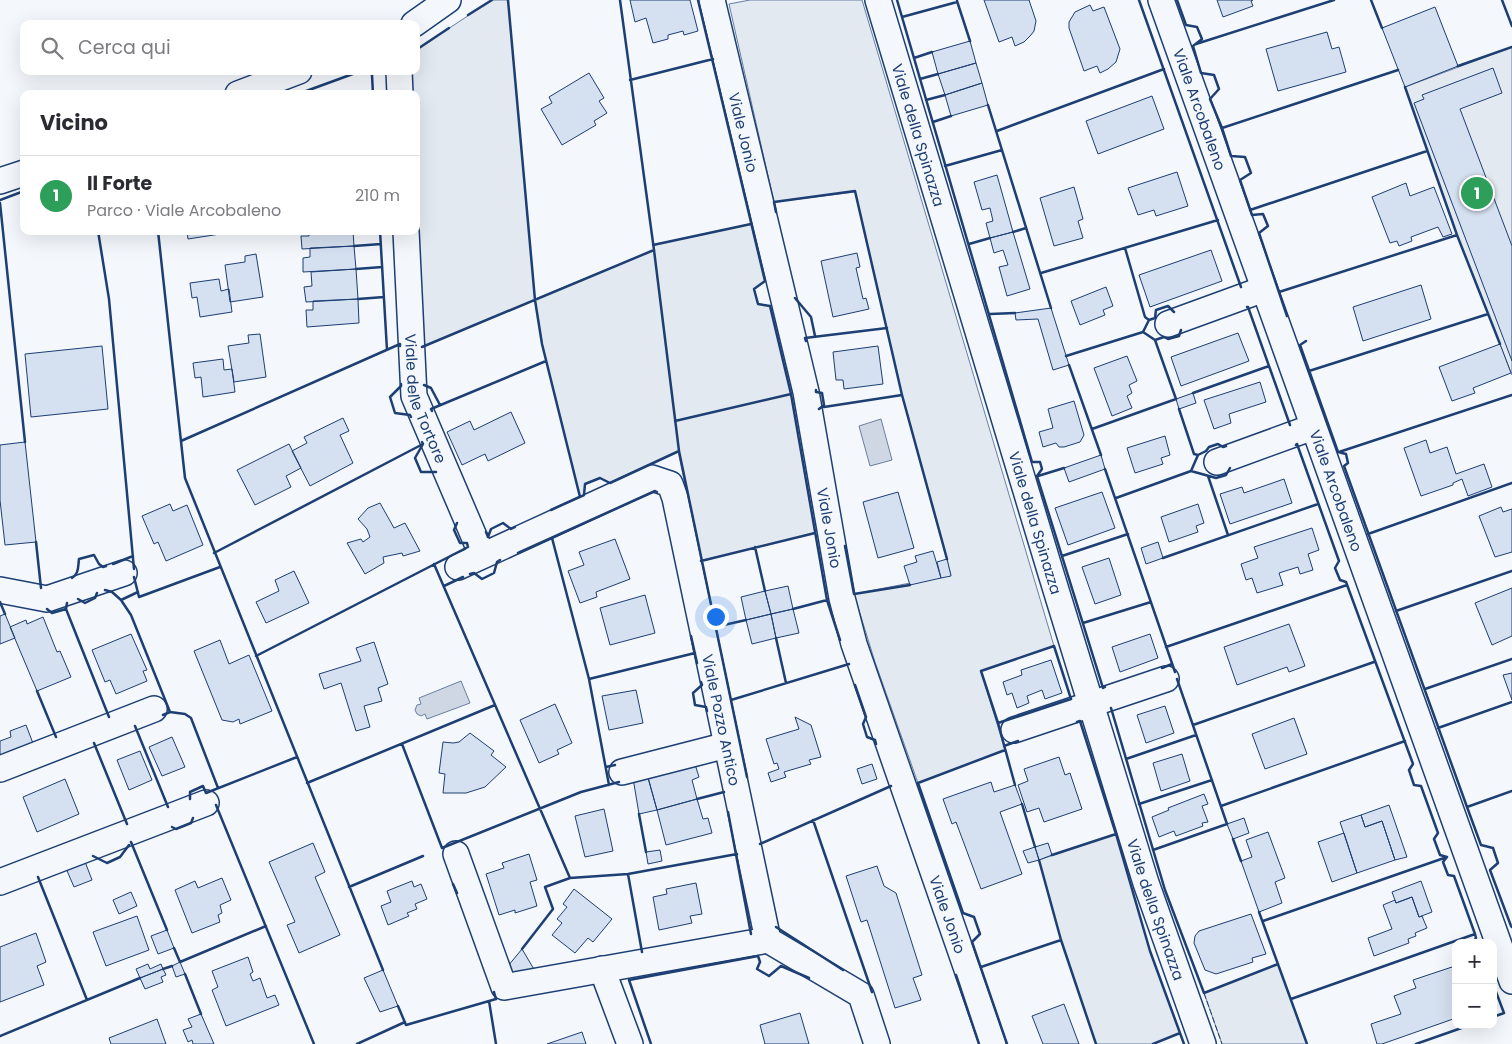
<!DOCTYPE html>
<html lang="it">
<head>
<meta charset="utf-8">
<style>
	body { margin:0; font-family:Poppins,sans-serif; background:#f2f2f3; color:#2b2b33 }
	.controls { position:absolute; right:15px; bottom:15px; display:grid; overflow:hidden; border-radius:10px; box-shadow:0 5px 20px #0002 }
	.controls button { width:45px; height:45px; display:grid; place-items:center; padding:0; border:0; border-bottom:1px solid #e1e1e2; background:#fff; color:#2b2b33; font:25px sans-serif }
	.you { position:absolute; left:715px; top:616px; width:18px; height:18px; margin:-12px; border:4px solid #fff; border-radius:50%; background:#1a73e8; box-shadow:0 0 0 8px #1a73e833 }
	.badge { display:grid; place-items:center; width:32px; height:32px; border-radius:50%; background:#c62828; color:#fff; font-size:16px; font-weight:700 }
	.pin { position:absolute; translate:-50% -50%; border:2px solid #fff; box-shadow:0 1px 5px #0006 }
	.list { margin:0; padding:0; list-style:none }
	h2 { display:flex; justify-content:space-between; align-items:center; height:65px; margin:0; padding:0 20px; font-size:21px }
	h2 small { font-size:16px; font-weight:400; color:#7c7c81 }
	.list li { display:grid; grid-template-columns:32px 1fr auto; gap:15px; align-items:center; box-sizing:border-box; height:80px; padding:0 20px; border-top:1px solid #e1e1e2 }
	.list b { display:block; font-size:19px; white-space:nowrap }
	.list p { margin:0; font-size:16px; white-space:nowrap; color:#7c7c81 }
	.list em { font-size:16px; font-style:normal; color:#7c7c81 }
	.icon { flex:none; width:28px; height:28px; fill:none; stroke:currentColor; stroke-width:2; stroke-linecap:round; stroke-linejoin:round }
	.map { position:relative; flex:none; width:1512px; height:1044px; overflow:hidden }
	.search { position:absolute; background:#fff; box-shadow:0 5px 20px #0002; left:20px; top:20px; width:400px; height:55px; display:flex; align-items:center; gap:12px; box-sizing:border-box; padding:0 18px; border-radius:10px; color:#7c7c81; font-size:19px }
	.panel { position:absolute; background:#fff; box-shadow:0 5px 20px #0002; left:20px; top:90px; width:400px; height:145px; border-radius:10px }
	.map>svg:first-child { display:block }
	.green { fill:#e3e9f0; stroke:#687fa3 }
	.water { fill:#cfd7e4; stroke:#687fa3 }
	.building { fill:#d5e0f0; stroke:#1d3f73 }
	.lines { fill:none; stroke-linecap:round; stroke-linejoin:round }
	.minor-casing { stroke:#1d3f73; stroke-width:28 }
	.minor { stroke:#f4f7fb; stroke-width:25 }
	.fence { stroke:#1d3f73; stroke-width:1; stroke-dasharray:6 2.5; stroke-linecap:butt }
	.wall { stroke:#1d3f73; stroke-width:2.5 }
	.labels { text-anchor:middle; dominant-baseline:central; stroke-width:4; stroke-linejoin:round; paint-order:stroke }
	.street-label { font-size:15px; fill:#1d3f73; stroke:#f4f7fb }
</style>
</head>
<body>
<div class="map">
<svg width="1512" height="1044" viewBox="0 0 1512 1044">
	<rect width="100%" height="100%" fill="#f4f7fb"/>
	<path class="green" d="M492 0H508L535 299 654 250 653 245 751 224 765 281 754 289 758 304 770 306 791 394 815 533 701 561 678 451 610 483 600 478 585 484 584 495 580 497 542 344 535 300 422 347 416 225V94H410L409 71H416V50Z
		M750 0H862L1054 646 981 671 1005 750 918 783 875 662 854 594 951 575 902 395 855 192 774 202 729 4Z
		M1512 47V375L1457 235 1405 87Z
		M1116 834 1150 951 1180 1033 1153 1044H1096L1061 940 1039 860Z
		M1278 964 1307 1044H1222L1204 993Z"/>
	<path class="water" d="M881 419 892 460 870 466 859 426Z
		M461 681 470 703 427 719 425 714 421 716 417 714 415 710 417 705 421 704 419 698Z"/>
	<path class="building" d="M630 0H690L698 31 684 35 683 31 668 35V39L653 43 646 18 635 22Z
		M984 0H1029L1036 21 1034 31 1031 35 1024 42 1015 46 1012 37 999 42Z
		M1217 0H1253L1251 1 1253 6 1223 17Z
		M1090 5 1093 11 1104 7 1120 49 1116 62 1108 69 1100 73 1097 66 1084 71 1069 28V22L1075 12Z
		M1435 7 1458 66 1405 87 1382 28Z
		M1327 32 1332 49 1339 47 1346 72 1278 91 1266 49Z
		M970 41 976 63 938 74 932 52Z
		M976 63 982 83 945 95 938 74Z
		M1493 68 1502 93 1460 109 1512 246V361L1414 103 1424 99 1422 95Z
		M589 73 604 98 599 101 607 113 594 121 596 125 562 145 541 109 552 103 549 97Z
		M982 83 988 105 951 116 945 95Z
		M1152 96 1164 129 1098 154 1086 121Z
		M1177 172 1188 206 1156 216 1154 210 1138 215 1128 188Z
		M997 175 1013 232 990 238 986 223 993 221 990 208 982 210 974 182Z
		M1406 183 1410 196 1434 187 1452 234 1443 237 1438 227 1411 237 1412 241 1399 246 1397 241 1390 243 1372 197Z
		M1074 187 1083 219 1078 221 1083 238 1054 246 1040 198Z
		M187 231H220V234L188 239Z
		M309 231H353L354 246 302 249 301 236H309Z
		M1013 232 1030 289 1007 296 999 267 1008 265 1003 250 994 253 990 238Z
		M354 246 356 269 303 272V258L310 257V248Z
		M1211 250 1222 281 1150 307 1139 275Z
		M857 253 860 267 856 268 863 299 866 298 869 309 833 317 821 261Z
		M256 254 263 297 230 302 225 265 245 262V256Z
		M356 269 358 299 306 302 304 287 312 286 311 272Z
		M219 279 221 291 229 289 232 312 200 317 197 297 192 298 190 283Z
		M1421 285 1431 319 1363 341 1353 307Z
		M1106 287 1113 306 1103 310 1105 315 1080 325 1071 301Z
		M358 299 359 323 307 327 306 310H313V301Z
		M1051 308 1069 365 1053 370 1038 319 1016 320 1015 313Z
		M1238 333 1249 361 1181 386 1171 357Z
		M260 334 266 377 234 382 228 346 249 343 248 335Z
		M1500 344 1511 373 1473 388 1475 393 1452 401 1439 367Z
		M102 346 108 409 31 417 25 354Z
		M878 346 883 384 844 389 843 380H836L833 352Z
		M1127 356 1137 381 1129 385 1132 393 1127 396 1132 408 1112 416 1094 368Z
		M223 359 224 370 232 369 235 392 203 397 201 377 195 378 193 363Z
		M1260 382 1266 402 1229 414 1231 423 1214 429 1204 400Z
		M1193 393 1196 403 1179 409 1176 399Z
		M1074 401 1084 435 1080 442 1064 447H1059L1056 443 1043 447 1039 432 1053 428 1048 409Z
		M511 412 525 443 488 461 485 454 462 465 447 432 470 421 474 430Z
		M343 418 349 431 340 435 353 463 310 486 292 451 307 443 304 437Z
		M1165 436 1170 455 1161 458 1163 464 1135 473 1127 448Z
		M1426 440 1430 453 1447 447 1456 474 1484 464 1492 487 1468 496 1462 479 1453 483V485L1421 496 1404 448Z
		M25 442 36 542 5 545 0 500V445Z
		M289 444 301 468 286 476 291 487 255 505 237 470Z
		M1101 455 1105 469 1069 482 1064 468Z
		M1284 479 1292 503 1230 524 1220 494 1242 487 1244 493Z
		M898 492 914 548 878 558 863 502Z
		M1102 492 1115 528 1068 545 1055 508Z
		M380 503 394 528 405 523 420 551 403 556 402 553 383 557 384 563 365 574 347 543 361 539 363 542 370 537 367 529 358 519 368 508Z
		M170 504 173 511 187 505 203 545 166 561 158 542 154 544 142 516Z
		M1198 504 1204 523 1196 526 1198 532 1169 542 1161 517Z
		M1501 507 1503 512 1512 509V552L1495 557 1479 516Z
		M1312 528 1319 550 1308 554 1313 570 1300 574 1298 567 1279 573 1283 585 1257 593 1252 578 1246 580 1241 564 1258 558 1254 547Z
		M615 539 630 579 596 592 597 597 580 603 568 571 584 565 579 552Z
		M1158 542 1163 558 1146 564 1141 548Z
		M933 551 941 578 910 585 904 566 917 562 915 556Z
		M1109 558 1121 595 1095 604 1082 567Z
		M947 559 951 576 941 578 937 562Z
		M294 571 309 603 266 623 256 602 279 591 275 580Z
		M788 586 793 609 771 614 765 591Z
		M1512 588V636L1492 645 1475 603Z
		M765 591 771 614 746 620 741 597Z
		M645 595 655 633 610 645 600 608Z
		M793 609 799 633 776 638 771 614Z
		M5 614 15 638 0 644V616Z
		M771 614 776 638 752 644 746 620Z
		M43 617 57 652 60 651 71 677 37 691 10 627 26 620 27 624Z
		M1289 624 1305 666 1289 672 1287 667 1237 685 1224 647Z
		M131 634 147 670 143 671 147 681 116 694 110 680 105 682 92 650Z
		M1150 634 1158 658 1120 672 1112 647Z
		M220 640 229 664 249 655 272 711 240 724 239 719 233 722 222 720 194 651Z
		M374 642 388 684 378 688 382 701 364 706 370 727 356 731 341 683 324 689 319 674 361 661 356 648Z
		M1051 660 1062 693 1045 699 1042 690 1027 696 1029 703 1017 708 1012 693 1007 695 1003 682 1022 675 1021 670Z
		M1512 673V700L1503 675Z
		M636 690 643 723 609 730 602 696Z
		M555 704 572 743 557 750 559 754 539 763 520 720Z
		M1165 706 1174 733 1146 743 1137 715Z
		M795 717 811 725 821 757 809 760 811 764 784 772 786 777 771 782 768 773 779 769 777 763 774 764 766 739 799 729Z
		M1294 718 1307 754 1265 769 1252 734Z
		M26 725 34 746 0 760V741L11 737 10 731Z
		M470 733 494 751 491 755 506 767 485 787 466 793H443L445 774 439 773 443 742 453 743 459 742Z
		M172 737 185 767 162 776 149 747Z
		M140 751 152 780 129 790 117 760Z
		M1182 754 1190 781 1161 791 1153 763Z
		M1059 757 1065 775 1070 773 1082 809 1044 822 1039 808 1027 812 1018 785 1028 781 1024 769Z
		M694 761 699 777 692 780 697 799 657 810 647 774Z
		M872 764 877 779 862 784 857 769Z
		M647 774 657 810 639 814 633 778Z
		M65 779 79 814 37 832 23 797Z
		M991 782 994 792 1015 785 1022 804 1000 812 1022 874 981 889 956 822 952 824 943 799Z
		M1204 794 1208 804 1202 806 1208 822 1202 823 1203 826 1176 836 1174 831 1159 837 1152 817 1169 810 1168 808Z
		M697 799 703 819 708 818 712 833 666 845 657 810Z
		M1389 805 1407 857 1395 860 1382 821 1365 827 1361 815Z
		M604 809 613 851 585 857 575 816Z
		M1361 815 1365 827 1382 821 1395 860 1357 873 1340 822Z
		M1244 818 1249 833 1233 839 1227 824Z
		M1268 832 1285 878 1275 882 1282 903 1259 912 1241 861 1252 857 1246 840Z
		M1344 833 1357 873 1332 882 1318 842Z
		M313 843 325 872 315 877 340 935 299 953 287 925 295 922 269 862Z
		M1048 843 1052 855 1039 860 1035 847Z
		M1035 847 1039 860 1028 863 1023 851Z
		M660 850 662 861 648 864 646 852Z
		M529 854 537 880 530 882 537 906 515 913V910L499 915 486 874 504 868 502 863Z
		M84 859 92 880 74 887 65 866Z
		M877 866 884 886 896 893 922 975 913 978 921 1000 895 1008 867 920 861 922 846 876Z
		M222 878 231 900 220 905 222 913 218 915 220 922 192 933 175 890 195 881 198 888Z
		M412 881 414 887 421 884 427 899 415 904 417 909 407 913 409 916 388 925 381 906 391 902 387 891Z
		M1421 881 1432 912 1419 917 1412 897 1396 903 1392 892Z
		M696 883 702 914 690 916 692 923 659 930 653 897 667 894 666 889Z
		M574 889 612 919 593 942 588 938 575 953 552 935 562 923 557 919 567 907 563 904Z
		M131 892 137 906 119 914 113 900Z
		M1412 897 1419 917 1422 916 1427 928 1415 933 1416 936 1408 939 1409 943 1374 956 1368 938 1392 929 1383 905 1395 900 1396 903Z
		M1251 914 1266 954 1252 958 1253 962 1216 974 1205 970 1194 943 1195 936 1199 931Z
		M137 916 149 950 106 966 93 932Z
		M167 930 174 948 158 954 151 936Z
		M36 933 46 962 37 966 44 985 0 1002V947Z
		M522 949 535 971 512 976 508 966Z
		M248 957 253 972 250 974 253 981 260 978 267 998 275 995 279 1005 226 1026 212 990 218 987 212 971Z
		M180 962 185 974 176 977 172 966Z
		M148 964 150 969 161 964 163 969 140 978 136 969Z
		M1452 967 1456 977V1018L1382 1044H1377L1371 1024 1401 1014 1394 996 1416 988 1413 980Z
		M163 969 166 975 161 977 163 982 145 989 140 978Z
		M383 970 398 1006 380 1012 364 978Z
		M1064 1004 1079 1044H1043L1032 1016Z
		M800 1013 809 1044H765L760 1025Z
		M201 1014 214 1044H193L192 1040 188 1042 183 1030 192 1027 188 1019Z
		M157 1019 166 1044H111L109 1038Z
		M582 1032 586 1044H547Z"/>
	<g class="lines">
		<defs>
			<g id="minor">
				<path id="s1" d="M712 0 806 392 842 598 854 644 993 1044"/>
				<path id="s2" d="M878 0 1052 577 1146 883 1203 1044"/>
				<path id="s3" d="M1161 0 1512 981"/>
				<path d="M414 24 448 0"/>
				<path d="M399 71 400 94"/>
				<path d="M238 94 299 71"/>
				<path d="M0 181 24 173"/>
				<path id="s4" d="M406 231 414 396 482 555"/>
				<path d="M1168 324 1264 289"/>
				<path d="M1217 462 1313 427"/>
				<path id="s5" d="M458 567 652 478 670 484 675 498 768 940 861 995 877 1044"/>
				<path d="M0 590 47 599 124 573"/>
				<path d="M1014 730 1166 679"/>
				<path d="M0 769 154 709"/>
				<path d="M622 772 727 745"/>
				<path d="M456 854 504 987 768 940"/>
				<path d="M0 882 206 803"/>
				<path d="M602 969 630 1044"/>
			</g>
		</defs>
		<use href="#minor" class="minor-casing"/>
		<use href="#minor" class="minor"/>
		<path class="fence" d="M1204 993 1222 1044"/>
		<path class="wall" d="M508 0 535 300 542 344 580 497
			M620 0 654 250 679 451 747 777
			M698 0 765 281 754 289 758 304 770 306 791 394 827 600 840 640
			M897 0 1032 462H1040L1042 469 1037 476 1103 688 1105 687
			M1139 0 1241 287
			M1177 0 1186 25 1197 27 1202 39 1193 46 1201 73 1214 75 1219 89 1210 99 1222 128 1231 156 1245 157 1251 173 1240 180 1252 215 1263 214 1268 226 1259 233 1287 316
			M1371 0 1382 28
			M1502 0 1512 26
			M957 1 970 41
			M468 15 492 0
			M902 17 957 2
			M1196 44 1334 0
			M416 50 449 28
			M914 58 932 52
			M1458 66 1512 47
			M367 71 372 75 373 94
			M920 79 938 74
			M630 80 713 59
			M1405 87 1457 235 1500 344
			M298 94 361 71
			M926 100 945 95
			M988 105 1051 308
			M933 122 951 116
			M1222 128 1398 70
			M997 131 1164 69
			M945 166 1002 150
			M0 200 24 191
			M0 203 25 442
			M1250 210 1427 151
			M776 212 774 202 855 191 902 395 947 559
			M98 231 109 299 134 569
			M158 231 185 478 383 970
			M380 231 387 350
			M1013 232 1026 228
			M969 244 990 238
			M653 245 751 224
			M354 246 381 244
			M1125 248 1145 317 1149 320
			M356 269 382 267
			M1041 273 1218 220
			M1279 292 1457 235
			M795 298 811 317 815 336
			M358 299 384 297
			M1247 307H1248L1290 425
			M1174 312 1168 306 1156 310 1155 318 1149 320 1143 332 1155 340 1164 337 1168 339 1179 336 1181 330
			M990 314 1015 313
			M806 341 805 338 887 328
			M1306 341 1300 345 1338 452 1346 454 1348 463 1344 466 1467 807 1481 845 1493 848 1498 863 1490 870 1511 926 1512 927
			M422 347 654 250
			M1066 356 1143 332
			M1069 365 1101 455
			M1309 371 1488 314
			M401 384V386L390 397 395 413 410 415 411 417
			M424 385 431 388 440 405
			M816 390V392L822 393 824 405 819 409
			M1193 393 1269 366
			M824 407 902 395
			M1179 409 1194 454 1198 455
			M432 411 431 409 546 361
			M675 421 791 394
			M1092 429 1176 399 1155 340
			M181 441 400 344V346
			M422 442 423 444 415 458 421 472H436
			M1296 445 1297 444 1339 561 1335 568 1340 580 1346 582 1413 764 1409 770 1414 785 1421 786 1438 833 1434 839 1440 855 1447 857 1443 862 1448 875 1454 876 1475 934 1476 938 1473 943
			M1226 446 1223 447 1218 444 1209 447 1206 451 1198 455 1191 471 1216 478 1226 475 1230 468
			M1339 452 1512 395
			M1105 469 1175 672
			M1038 476 1064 468
			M1208 476 1228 535
			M1116 498 1191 471
			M551 510 584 495 585 484 600 478 610 483 679 451
			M486 532 488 537 491 529 503 523 511 529 515 527
			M1368 534 1512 483
			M552 538 589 679 609 785
			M36 542 41 588
			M845 546 854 594 910 585
			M755 547 765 591
			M214 553 423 444
			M518 553 655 491 657 492
			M1062 556 1128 534
			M1163 558 1318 504
			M701 561 815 533
			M113 564 133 556
			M434 564 570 878
			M470 574 474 573 482 579 494 573 497 562 500 560
			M134 577 139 597 220 567
			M72 578C79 574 78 566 79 559L94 555 99 564 103 567 106 566
			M444 586 463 577
			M105 590 112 592 121 600 138 592
			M78 599 85 603 95 598 97 593
			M121 600 131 615 170 712 163 715
			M0 602 5 614
			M47 609 52 613 66 609 67 603
			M66 609 109 717
			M793 609 827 600
			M1396 611 1512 571
			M1083 623 1151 602
			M715 627 746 620
			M691 636 697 663
			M776 638 786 683
			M1054 646 1071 699 998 723 981 671Z
			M1166 647 1347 585
			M256 656 468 547 467 543H460L454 530 457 523
			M1162 668 1172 664
			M589 679 695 653
			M701 682 702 685 693 693 695 705 706 707 707 711
			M855 685 866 717 863 724 867 737 875 740 876 744
			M1425 689 1512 659
			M37 691 56 737
			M731 700 849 664
			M1111 708 1165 890 1204 993 1278 964
			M170 712 185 714 191 718 218 788
			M1077 722 1080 721 1116 834 1150 951 1184 1044
			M998 723 1015 785
			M1193 725 1374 662
			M135 726 168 807
			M1438 728 1512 702
			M94 743 127 824
			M402 744 442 848 581 792 619 782
			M1004 746 1018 741
			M1005 750 918 783 963 913 974 917 980 934 972 942 1007 1044
			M1126 759 1196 735
			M606 767 615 765
			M307 783 495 705
			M190 799V792L203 786 206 793 297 757
			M697 799 724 792
			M1022 804 1035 847
			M1139 804 1212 780
			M216 805 314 1044
			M1221 806 1405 741
			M1467 807 1512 791
			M728 812 751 934
			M639 814 646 852
			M813 820 872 992
			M172 827 176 829 191 823 193 818
			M1233 839 1241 861
			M131 842 167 930
			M760 844 891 786
			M1153 850 1227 824 1177 679
			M1052 855 1116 834
			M93 856 107 863 120 857 129 845
			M1039 860 1061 940 1096 1044
			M628 874 642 952
			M38 877 87 1000
			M453 884 457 893
			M349 887 423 856
			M1259 912 1307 1044
			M1263 921 1447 857
			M776 927 843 970
			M174 948 180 962 266 926
			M522 949 553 909 545 887 570 878 628 874 737 854
			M981 967 1061 940
			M163 969 172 966
			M185 974 201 1014
			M956 975 979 1044
			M1493 984 1504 1013 1493 1017
			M1291 999 1475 934
			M489 1001 496 1044
			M398 1006 406 1025 496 999 494 992
			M0 1036 140 978
			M357 1044 405 1022
			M651 1044 629 980 758 956 760 962 757 969 769 976 781 966 809 978
			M1153 1044 1180 1033
			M1416 1044 1470 1025"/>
	</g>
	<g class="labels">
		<g class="street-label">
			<text stroke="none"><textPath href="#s3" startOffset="116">Viale Arcobaleno</textPath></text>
			<text stroke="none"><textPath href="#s1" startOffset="136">Viale Jonio</textPath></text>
			<text stroke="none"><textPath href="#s2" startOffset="141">Viale della Spinazza</textPath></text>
			<text stroke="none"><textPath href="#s4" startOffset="170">Viale delle Tortore</textPath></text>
			<text stroke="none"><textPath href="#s3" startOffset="521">Viale Arcobaleno</textPath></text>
			<text stroke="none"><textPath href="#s2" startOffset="546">Viale della Spinazza</textPath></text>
			<text stroke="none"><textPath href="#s1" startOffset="541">Viale Jonio</textPath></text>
			<text stroke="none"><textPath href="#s5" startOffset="474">Viale Pozzo Antico</textPath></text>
			<text stroke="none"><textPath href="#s2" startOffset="951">Viale della Spinazza</textPath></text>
			<text stroke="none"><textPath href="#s1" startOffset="946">Viale Jonio</textPath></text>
		</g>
	</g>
</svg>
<div class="controls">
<button>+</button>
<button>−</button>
</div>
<div class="you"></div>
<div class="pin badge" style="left:1477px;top:193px;background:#2e9e5b">1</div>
<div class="search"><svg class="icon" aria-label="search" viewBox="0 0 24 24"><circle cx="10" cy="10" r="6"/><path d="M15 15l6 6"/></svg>Cerca qui</div>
<section class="panel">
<h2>Vicino<small></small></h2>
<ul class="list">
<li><span class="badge" style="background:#2e9e5b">1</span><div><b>Il Forte</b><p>Parco · Viale Arcobaleno</p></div><em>210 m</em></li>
</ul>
</section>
</div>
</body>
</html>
